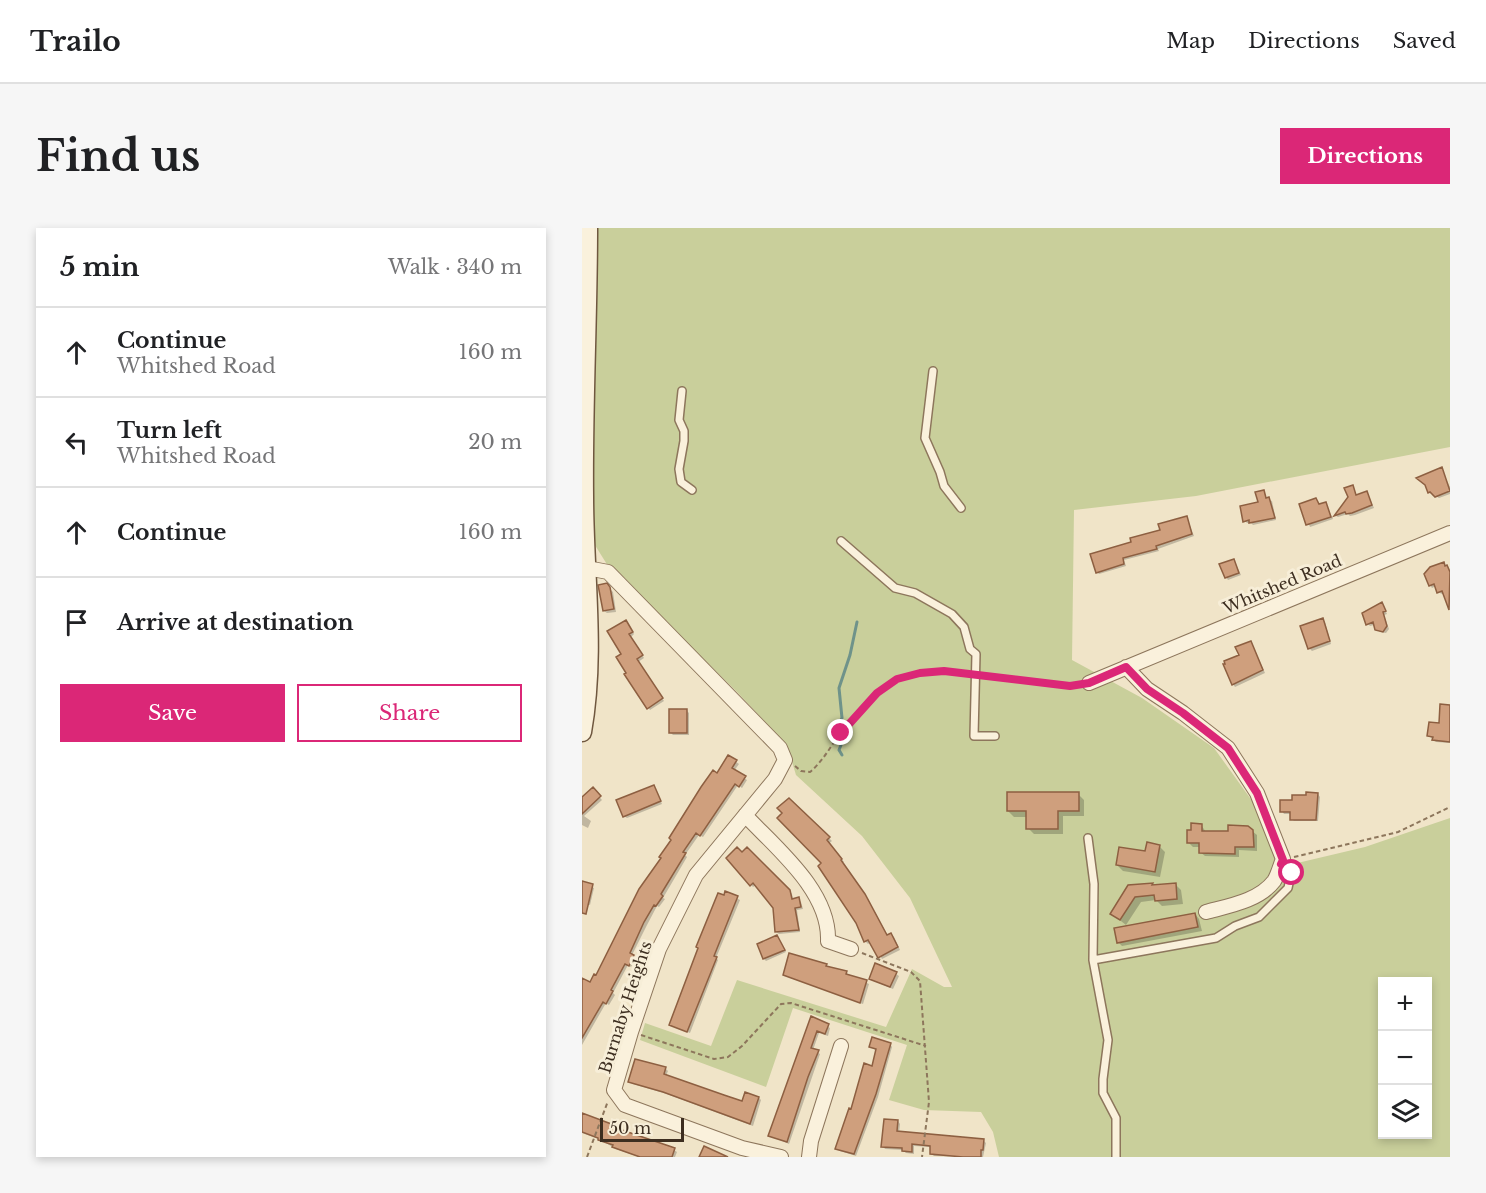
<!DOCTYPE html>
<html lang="en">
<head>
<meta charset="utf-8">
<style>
	body { margin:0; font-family:"Libre Baskerville",serif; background:#f6f6f6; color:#202124 }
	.controls { position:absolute; right:18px; bottom:18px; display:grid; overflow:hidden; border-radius:0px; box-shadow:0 3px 9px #0003 }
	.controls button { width:54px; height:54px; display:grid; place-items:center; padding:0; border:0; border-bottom:2px solid #e0e0e0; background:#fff; color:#202124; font:30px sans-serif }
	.scale { position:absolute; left:18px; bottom:15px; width:84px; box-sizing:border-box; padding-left:6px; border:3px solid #3d2e20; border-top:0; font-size:16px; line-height:21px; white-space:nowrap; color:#3d2e20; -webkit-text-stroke:4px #f7eed8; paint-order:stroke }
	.stop { position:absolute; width:18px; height:18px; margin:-14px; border:4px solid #db2777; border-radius:50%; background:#fff }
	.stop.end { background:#db2777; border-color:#fff; box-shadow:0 2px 6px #0008 }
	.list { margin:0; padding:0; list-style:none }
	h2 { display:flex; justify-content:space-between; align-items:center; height:78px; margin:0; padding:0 24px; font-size:26px }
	h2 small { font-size:20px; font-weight:400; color:#757577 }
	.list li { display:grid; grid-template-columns:39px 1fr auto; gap:18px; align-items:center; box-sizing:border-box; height:90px; padding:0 24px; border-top:2px solid #e0e0e0 }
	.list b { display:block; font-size:22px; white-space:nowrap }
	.list p { margin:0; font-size:20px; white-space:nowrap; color:#757577 }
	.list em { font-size:20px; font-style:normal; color:#757577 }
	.actions { display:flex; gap:12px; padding:18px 24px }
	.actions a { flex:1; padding:14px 0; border:2px solid #db2777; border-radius:0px; text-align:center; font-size:21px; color:#db2777 }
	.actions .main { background:#db2777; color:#fff }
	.icon { flex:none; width:33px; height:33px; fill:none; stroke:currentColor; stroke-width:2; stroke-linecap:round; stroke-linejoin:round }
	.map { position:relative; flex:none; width:868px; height:929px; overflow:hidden; border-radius:0px }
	header { display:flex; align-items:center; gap:36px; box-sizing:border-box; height:84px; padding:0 30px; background:#fff; border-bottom:2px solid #e0e0e0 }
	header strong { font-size:28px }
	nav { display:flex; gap:33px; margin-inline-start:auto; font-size:21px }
	.intro { display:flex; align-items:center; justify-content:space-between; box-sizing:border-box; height:144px; padding:0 36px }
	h1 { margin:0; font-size:42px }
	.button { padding:15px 27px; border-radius:0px; background:#db2777; color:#fff; font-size:21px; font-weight:700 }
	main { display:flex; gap:36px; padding:0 36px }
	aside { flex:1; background:#fff; border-radius:0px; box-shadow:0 3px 9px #0003 }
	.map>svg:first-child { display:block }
	.green { fill:#c9cf9b; fill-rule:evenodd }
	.shadow { fill:#0003 }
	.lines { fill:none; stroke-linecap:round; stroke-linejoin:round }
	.stream { stroke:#6f938a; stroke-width:3 }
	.building { fill:#cf9f7d; stroke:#8d5f41; stroke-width:1.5 }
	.service-casing { stroke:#8d765c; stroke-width:10 }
	.minor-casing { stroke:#8d765c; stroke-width:16 }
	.secondary-casing { stroke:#6f573f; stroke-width:21 }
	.path { stroke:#8d765c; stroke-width:2; stroke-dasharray:4.5 3; stroke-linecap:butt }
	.service { stroke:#faf1dc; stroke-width:7 }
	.minor { stroke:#faf1dc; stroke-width:14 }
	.secondary { stroke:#faf1dc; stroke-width:18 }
	.route { stroke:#db2777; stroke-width:8 }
	.labels { text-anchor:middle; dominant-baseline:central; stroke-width:6; stroke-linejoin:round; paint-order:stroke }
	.street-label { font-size:16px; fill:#3d2e20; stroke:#f7eed8 }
</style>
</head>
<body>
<header>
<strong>Trailo</strong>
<nav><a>Map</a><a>Directions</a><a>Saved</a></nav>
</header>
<div class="intro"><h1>Find us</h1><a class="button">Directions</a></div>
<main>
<aside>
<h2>5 min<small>Walk · 340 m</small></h2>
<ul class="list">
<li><svg class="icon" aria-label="ahead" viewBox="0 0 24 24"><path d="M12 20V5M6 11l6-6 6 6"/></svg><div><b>Continue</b><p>Whitshed Road</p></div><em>160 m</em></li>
<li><svg class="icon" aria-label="left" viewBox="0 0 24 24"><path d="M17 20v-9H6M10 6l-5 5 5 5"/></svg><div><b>Turn left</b><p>Whitshed Road</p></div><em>20 m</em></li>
<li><svg class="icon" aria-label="ahead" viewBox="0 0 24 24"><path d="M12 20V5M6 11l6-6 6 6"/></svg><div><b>Continue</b></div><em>160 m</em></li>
<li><svg class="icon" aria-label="arrive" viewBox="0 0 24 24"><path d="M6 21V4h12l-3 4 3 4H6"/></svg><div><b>Arrive at destination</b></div></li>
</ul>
<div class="actions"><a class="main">Save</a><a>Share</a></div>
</aside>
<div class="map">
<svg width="868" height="929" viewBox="0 0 868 929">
	<rect width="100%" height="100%" fill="#f0e4c8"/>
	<path class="green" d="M14 0H868V219L614 268 492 282 490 432 560 470 632 520 704 620 707 637 783 619 868 590V929H417L411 904 399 884 342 882 307 872 325 817 211 780 184 859 58 812 63 795 129 818 155 752 304 799 330 741 362 759H370L328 670 280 608 214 547 205 517 154 463 26 338 11 314ZM800 754H846V906H800Z"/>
	<path class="shadow" d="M859 241 868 259V266L857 270 847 264Z
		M770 259 775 268 785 264 792 280 773 287 768 288 766 286 756 289 754 288 767 269Z
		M681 264 685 271 690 273 694 292 671 297 669 295H665L663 293 677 275Z
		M744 276 751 291 728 299 719 277 738 278Z
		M605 290 612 308 576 321 577 323 542 332 544 338 517 346 515 344 551 315Z
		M652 332 659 347 646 352 644 349Z
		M865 339 868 343V363L859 366 854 358 850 360 848 357Z
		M24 357 31 364 34 384 25 385 22 383Z
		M800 376 805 386 802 387 807 401 804 405 798 404 792 397 788 398 786 396Z
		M741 392 743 394 749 416 730 423 727 420Z
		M46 396 52 406 49 409 62 430 56 434 82 473 68 482 46 445 41 426Z
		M669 414 683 445 653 459 651 456 659 428Z
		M868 478V515L854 514 847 508 858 497Z
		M105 483 107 485V507H91L88 504Z
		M147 529 157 536 152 543 165 552 160 560 156 557 121 609 117 607 103 627 105 629 81 670 83 671 77 679 75 678 65 697 50 727 54 731 49 739 46 737 31 765 33 767 27 777 24 775 0 817V752L8 756 14 749Z
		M72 559 80 576 45 590 42 588Z
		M11 562 20 572 2 588 9 593 6 600 0 597V571Z
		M496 566 502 572V588H481V606H452L446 600V589H432L426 583Z
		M736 566 738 569 736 593H712L710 591V586H702L700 583 712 574Z
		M207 572 250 613 246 616 262 634 260 635 285 670 306 708 309 706 312 709 318 722 300 731 289 714 286 716 283 713 242 635 202 585Z
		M619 597 624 604 670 603 675 607V623L657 622V629L623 628 618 624V619H611L606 614Z
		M577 618 583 624 578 649 541 643 535 637Z
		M165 621 210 666 211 672 216 671 219 674 221 681 215 682 218 704 197 706 194 704 192 679 174 657 171 659 146 630 160 626Z
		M0 655 12 660 8 677 0 675Z
		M593 656 599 662 601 676 580 678 574 672 559 674 544 697 530 686 547 659Z
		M144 665 158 672 134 730 136 732 108 805 88 796Z
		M613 686 617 691 620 703 540 718 536 714Z
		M197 712 204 724 184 733 182 731Z
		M244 737 247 741 264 745 287 756 281 776 203 747Z
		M314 746 317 748 311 761 292 753Z
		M230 790 248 800 246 808 237 805 231 822 238 826 207 916 187 907Z
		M308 816 310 819 296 869 274 928 258 923 255 921 270 882 291 840 295 823 289 819Z
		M83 840 86 843 84 848 161 875 177 870 179 872 171 898 85 866 51 856 48 854Z
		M0 886 31 898 34 902 92 922 95 924 93 929H57L34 921 17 911 0 905Z
		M316 893 318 896 317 905 401 912 404 915 401 929 352 928 349 925 350 919 332 918V926L324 925 321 922 303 921 301 918Z"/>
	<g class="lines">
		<path class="stream" d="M260 527 257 522 259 517 254 501 260 490 257 460 268 427 275 394"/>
	</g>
	<path class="building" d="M860 239 868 263 853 269 848 264 846 265 843 257 834 250Z
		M771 257 774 267 785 263 790 277 770 285 764 286 763 284 752 288 766 269 762 260Z
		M682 262 684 270 687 269 693 290 667 295V292L661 294 658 278 676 274 673 264Z
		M734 270 737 276 744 274 749 289 724 297 717 276Z
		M605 288 610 306 574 318 575 321 541 330 542 336 514 345 508 326 549 314 548 310 578 302 576 296Z
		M652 331 657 345 643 350 637 336Z
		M862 334 863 338 865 337 868 344 867 382 860 363 855 365 852 356 847 358 842 346 848 339Z
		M25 355 28 359 32 381 21 383 16 357Z
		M800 374 804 383 801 384 805 398 801 404 793 402 791 394 784 397 780 385Z
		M741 390 748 413 726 421 718 398Z
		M44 392 51 404 47 406 61 427 55 431 81 470 65 481 42 446 44 445 34 429 39 426 25 403Z
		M669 413 681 442 650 457 641 436H643L642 433 657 427 653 419Z
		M858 476 868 477V514L850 512 851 509 845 508 847 494 857 495Z
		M87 481H105V505H87Z
		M146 527 155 532 150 540 164 548 157 559 153 556 118 608 114 605 101 624 104 625 79 666 81 668 74 678 72 677 62 694 48 725 52 727 47 738 43 736 29 762 31 763 24 776 21 774 0 810V750L8 754 12 746 14 747 57 661 79 630 77 629 89 612 87 610 119 559 131 542 135 545Z
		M72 557 79 573 41 589 34 572Z
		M11 559 19 568 0 586V569Z
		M425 564H497V583H476V601H444V583H425Z
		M724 564 736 565 734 592H708V584H698V572H710V567H724Z
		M207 570 248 609 245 612 260 631 259 632 283 666 305 707 309 705 316 719 296 730 286 712 282 714 274 695 236 638 239 635 195 590 200 585 195 580Z
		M609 595 620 596V603H646V597L666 598 671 602 672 619H653V626L617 625V615H605V602H609Z
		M565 614 578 617 573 644 534 637 537 619 563 623Z
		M155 619 160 624 165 619 208 662 210 671 217 669 219 679 213 680 217 702 193 704 191 680 171 655 168 658 144 630Z
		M0 653 11 656 4 686 0 685Z
		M571 655 570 657 594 655 595 671 573 673 572 667 553 669 538 692 528 686 546 657Z
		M143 663 156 668 132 728 135 729 105 804 87 797 116 720 114 719 136 665 142 667Z
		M613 685 616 699 535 715 532 700Z
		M195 707 203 722 181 731 175 716Z
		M207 725 245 736 244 738 265 743 264 746 285 752 278 775 201 747Z
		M293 735 315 744 308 759 287 751Z
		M229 788 247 796 243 806 235 803 229 820 237 822 226 849 205 914 186 908Z
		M290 809 309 815 294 866 272 926 253 921 267 880 269 881 282 835 290 838 294 821 287 819Z
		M53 831 84 839 82 846 142 867 160 873 163 864 177 869 168 896 81 864 46 854Z
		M0 885 32 897 31 899 93 920 90 929H58L30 919 31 917 16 912V910L0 904Z
		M302 891 316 892 315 903 402 911 401 922H399V929H381L348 926V918L330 916V924L320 923V920L299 919Z
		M122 918 146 929H117Z"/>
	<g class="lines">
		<defs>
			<path id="service" d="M351 143 343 210 358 244 362 258 379 280
				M100 163 97 192 102 203V213L97 241 99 254 110 262
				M259 313 313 360 333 365 370 386 382 399 388 421 394 426 392 508H413
				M506 610 512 656 511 732 526 812 521 851V865L534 890V929
				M511 732 634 710 653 698 677 689 706 660 710 641 699 636"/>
			<path id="minor" d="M5 340 26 344 198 520 203 532 193 551 114 647 77 721 49 804 32 862 43 877 160 920 199 929
				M544 439 565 461 601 485 646 520 675 565 701 631C698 638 696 647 692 653 677 673 646 678 624 684
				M507 455 868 305
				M163 587C194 620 248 663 246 713L269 721
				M227 929 229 913 259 818"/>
			<path id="secondary" d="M0 504C14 425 2 347 2 268 1 179 6 89 6 0"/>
		</defs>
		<use href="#service" class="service-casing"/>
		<use href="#minor" class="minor-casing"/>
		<use href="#secondary" class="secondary-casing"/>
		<path class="path" d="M403 448 487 458 495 457
			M213 538 219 543 228 544C241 533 249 518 259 504 299 456 321 439 385 446
			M712 629 816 604 868 579
			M280 725 329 744 338 753 347 874 340 929
			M59 807 132 831 146 829 160 818 199 776 209 775 344 818
			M5 929 26 873"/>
		<use href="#service" class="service"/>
		<use href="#minor" class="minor"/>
		<use href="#secondary" class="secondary"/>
	</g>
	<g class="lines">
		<path class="route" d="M259 505 295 465 315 451 338 445 362 443 488 458 507 455 544 439 565 461 601 485 646 520 675 565 701 632 699 636 710 641V645"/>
	</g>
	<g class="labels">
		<g class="street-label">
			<text transform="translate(700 356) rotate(-23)">Whitshed Road</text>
			<text transform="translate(43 779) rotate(-72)">Burnaby Heights</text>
		</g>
	</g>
</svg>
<div class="controls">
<button>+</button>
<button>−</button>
<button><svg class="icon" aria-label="layers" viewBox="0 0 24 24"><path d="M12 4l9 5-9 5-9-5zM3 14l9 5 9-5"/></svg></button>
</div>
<div class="scale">50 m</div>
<div class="stop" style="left:710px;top:645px"></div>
<div class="stop end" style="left:259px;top:505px"></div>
</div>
</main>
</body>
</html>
